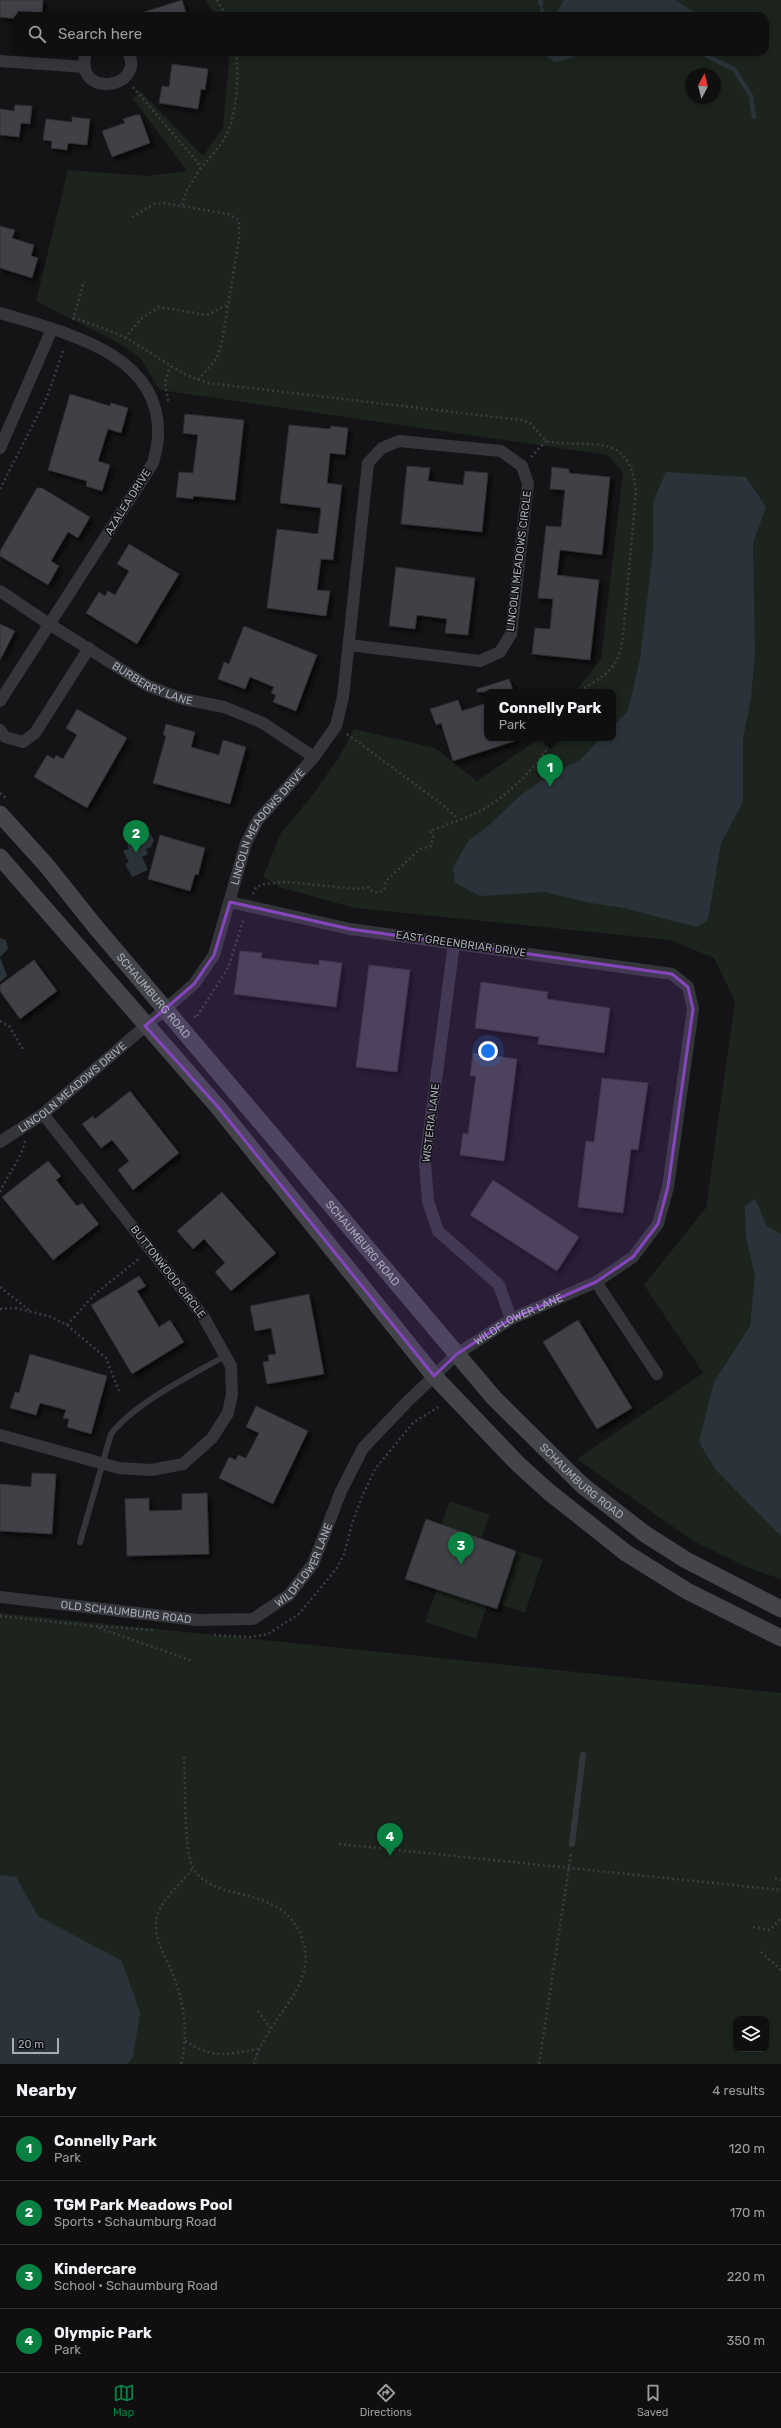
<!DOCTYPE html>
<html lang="en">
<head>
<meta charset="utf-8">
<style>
	body { margin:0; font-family:Rubik,sans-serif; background:#181819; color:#f1f3f6 }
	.controls { position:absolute; right:12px; bottom:12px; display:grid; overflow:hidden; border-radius:8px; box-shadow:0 2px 10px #0003 }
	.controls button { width:36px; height:36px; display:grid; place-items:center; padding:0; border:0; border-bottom:1px solid #2f2f30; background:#0f0f10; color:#f1f3f6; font:20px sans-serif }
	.compass { position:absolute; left:685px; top:68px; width:36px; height:36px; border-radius:50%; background:#0f0f10; box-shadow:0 2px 10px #0003; rotate:7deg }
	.scale { position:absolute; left:12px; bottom:10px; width:47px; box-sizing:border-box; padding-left:4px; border:2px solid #a6abb6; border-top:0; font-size:11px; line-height:14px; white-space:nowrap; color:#a6abb6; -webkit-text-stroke:3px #0f0f11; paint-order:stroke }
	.you { position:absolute; left:488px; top:1051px; width:14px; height:14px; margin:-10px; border:3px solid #fff; border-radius:50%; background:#1a73e8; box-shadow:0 0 0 6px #1a73e833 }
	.badge { display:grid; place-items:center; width:26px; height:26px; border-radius:50%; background:#0b8043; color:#fff; font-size:13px; font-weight:700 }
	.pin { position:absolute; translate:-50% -33px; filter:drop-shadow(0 1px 2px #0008) }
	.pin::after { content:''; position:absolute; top:21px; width:14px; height:12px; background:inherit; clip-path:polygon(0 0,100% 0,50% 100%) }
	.popup { position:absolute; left:484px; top:689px; width:132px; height:52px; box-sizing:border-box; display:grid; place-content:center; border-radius:8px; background:#0f0f10; filter:drop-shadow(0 1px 3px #0005); font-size:13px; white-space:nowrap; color:#9b9c9f }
	.popup b { font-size:15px; color:#f1f3f6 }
	.popup::after { content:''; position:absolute; left:50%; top:100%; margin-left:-8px; border:8px solid transparent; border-top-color:#0f0f10 }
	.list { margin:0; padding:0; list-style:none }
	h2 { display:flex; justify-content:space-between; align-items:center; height:52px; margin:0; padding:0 16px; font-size:17px }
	h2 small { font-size:13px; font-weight:400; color:#9b9c9f }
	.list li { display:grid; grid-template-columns:26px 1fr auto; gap:12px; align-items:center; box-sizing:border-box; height:64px; padding:0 16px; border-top:1px solid #2f2f30 }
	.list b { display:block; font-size:15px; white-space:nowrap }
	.list p { margin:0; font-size:13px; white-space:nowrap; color:#9b9c9f }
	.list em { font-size:13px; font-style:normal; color:#9b9c9f }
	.icon { flex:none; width:22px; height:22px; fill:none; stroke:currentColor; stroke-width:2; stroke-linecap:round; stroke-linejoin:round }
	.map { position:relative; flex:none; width:781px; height:2064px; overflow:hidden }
	.search { position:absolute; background:#0f0f10; box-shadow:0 2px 10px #0003; left:12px; right:12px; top:12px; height:44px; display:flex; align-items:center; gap:10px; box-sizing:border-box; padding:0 14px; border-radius:12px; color:#9b9c9f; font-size:15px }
	.sheet { height:308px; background:#0f0f10 }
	nav { display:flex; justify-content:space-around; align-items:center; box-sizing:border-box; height:56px; border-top:1px solid #2f2f30; background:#0f0f10; font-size:11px; color:#9b9c9f }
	nav a { display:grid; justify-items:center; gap:2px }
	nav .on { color:#0b8043 }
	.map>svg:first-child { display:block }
	.green { fill:#1c241d; fill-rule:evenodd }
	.water { fill:#2b333a }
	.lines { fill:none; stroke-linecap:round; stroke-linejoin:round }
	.stream { stroke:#2b333a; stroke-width:4.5 }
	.building { fill:#404146; stroke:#2e2e32; filter:url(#shadow) }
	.path { stroke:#3b3d42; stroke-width:2.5; stroke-dasharray:2 3; stroke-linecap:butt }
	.lane { stroke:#35363b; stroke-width:6 }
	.street { stroke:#35363b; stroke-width:12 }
	.secondary { stroke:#43454b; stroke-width:17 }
	.marked { fill:#8445bd; fill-opacity:0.2; stroke:#8445bd; stroke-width:3; stroke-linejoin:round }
	.labels { text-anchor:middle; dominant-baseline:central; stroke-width:3; stroke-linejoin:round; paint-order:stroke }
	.street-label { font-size:11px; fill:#a6abb6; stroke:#0f0f11 }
</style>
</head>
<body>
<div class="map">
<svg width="781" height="2064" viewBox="0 0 781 2064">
	<defs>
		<filter id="shadow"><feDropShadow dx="3.5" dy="3.5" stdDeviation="2" flood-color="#0009"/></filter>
	</defs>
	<rect width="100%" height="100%" fill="#141416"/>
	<path class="green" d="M205 0H781V1579L751 1569 693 1541 577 1459 703 1373 644 1285 706 1208 735 1001 714 958 670 940 355 908 279 887 263 877 281 833 315 792 339 757 354 729 435 748 477 781 540 738H613V692H575L601 659 623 472 607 455 160 390 139 357 115 341 36 301 68 170 147 176 187 171 133 99 140 91 203 156 223 128 229 62 228 52H765V16H217ZM691 74H715V98H691Z
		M450 1501 490 1515 481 1538 441 1525Z
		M516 1551 543 1559 525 1613 499 1604Z
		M437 1589 487 1606 476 1639 425 1622Z
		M0 1613 781 1693V2064H0ZM736 2019H766V2049H736Z"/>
	<path class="water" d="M564 0H675L701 16H540L541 4 546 13 557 12Z
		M540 52H580L572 58 555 62Z
		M666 472 746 477 766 507 753 543 755 653 751 698 743 739V802L721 843 708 920 697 927 624 908 591 903 544 892 480 896 455 883 453 868 468 841 488 826 522 794 556 771 579 761 601 738H613V726L628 711 640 659 653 551V502Z
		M145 830 150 833 154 840 151 847 146 849 148 854 142 857 148 870 132 877 125 864 129 862 123 851 129 849 127 844 132 842 131 837Z
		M0 938 6 940 8 949 0 957 7 976 0 982Z
		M755 1199 767 1226 781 1234V1536L715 1469 699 1442 714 1382 750 1326 755 1276 746 1238 745 1206Z
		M0 1875 16 1877 38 1916 122 1961 140 2013 133 2057 127 2064H0Z"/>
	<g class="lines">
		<path class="stream" d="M540 0 541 4
			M477 52H491
			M707 56 734 69 751 96 754 117"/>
	</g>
	<path class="building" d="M0 0H43L42 13 18 11 16 19 0 17Z
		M182 0 187 16H142L141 13Z
		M172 64 208 69 205 90 201 89 198 109 159 103 162 86 169 87Z
		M15 105 32 106 30 124 21 123 19 137 0 135V109L14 111Z
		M135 115H140L150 143 112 157 102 131 125 123 123 119Z
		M72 117 90 119 87 145 68 143 67 150 51 148 52 141 43 140 46 119 72 122Z
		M0 226 15 230 12 238 34 245 31 256 38 258 32 278 0 268Z
		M70 394 110 406 111 403 128 408 121 433 108 429 98 461 110 465 102 491 86 486 87 481 48 470Z
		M185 414 244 420 235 500 193 496V499L176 497 179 472 193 473 198 435 183 433Z
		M289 425 330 429 331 426 348 428 345 455 330 453 327 483 342 485 333 560 321 559 317 590 330 591 326 616 267 608 277 529 318 534 321 508 280 503Z
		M407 466 430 468 428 481 463 485 465 471 488 473 482 532 401 524Z
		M552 467 569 469V473L610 477 602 555 560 550 557 575 599 580 590 660 532 654 535 628 550 629 553 599 538 598 546 526 561 527 565 490 550 489Z
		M37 488H42L90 517 78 538 68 532 51 561 59 566 48 585 0 556V551Z
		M129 544 179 574 137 644 86 613 99 592 105 596 108 591 115 595 129 571 117 564Z
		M396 567 475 578 468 635 445 633 447 619 417 615 415 629 389 626Z
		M0 624 15 631 0 660Z
		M244 626 317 655 296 711 273 702 276 695 271 693 274 687 250 677 245 689 218 679 224 662 229 664Z
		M509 679 514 692H477V689Z
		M458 700 462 711 487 703V738H515V741L453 761 441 723 436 725 430 709Z
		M77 709 127 738 87 808 34 777 47 755 54 759 56 755 63 759 77 735 66 728Z
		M166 724 195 732 191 747 219 755 223 740 246 747 230 804 153 783 166 736 163 735Z
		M160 835 205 848 198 875 195 874 190 891 148 879Z
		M240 951 262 953 261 958 319 965V960L342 963 336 1007 234 994Z
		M34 960 57 991 20 1019 0 991V985Z
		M369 965 410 970 397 1072 356 1067Z
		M481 982 548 992 547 999 610 1008 604 1053 538 1044 539 1037 475 1028Z
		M473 1053 517 1059 504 1161 460 1155 463 1133 468 1134 476 1076H470Z
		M602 1078 648 1083 638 1150 631 1149 623 1213 578 1207 586 1141 594 1142Z
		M130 1091 179 1153 133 1190 118 1170 129 1161 112 1140 101 1148 82 1124 93 1116 95 1119Z
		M48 1161 61 1176 56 1180 77 1206 82 1203 99 1224 53 1260 2 1197Z
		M493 1180 579 1237 557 1271 470 1215Z
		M222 1192 276 1253 231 1291 215 1272 225 1263 204 1239 193 1249 177 1231Z
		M139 1276 146 1286 137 1291 159 1327 170 1320 184 1342 132 1374 91 1305Z
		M309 1294 324 1374 267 1384 263 1362 269 1361 268 1355 276 1354 271 1328 255 1331 250 1306Z
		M578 1320 632 1408 597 1429 543 1342Z
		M30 1354 107 1376 91 1434 67 1427 69 1419 63 1418 66 1410 40 1403 36 1415 10 1408 15 1392 19 1393Z
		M256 1406 308 1431 273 1504 219 1478 229 1457 236 1460 238 1455 246 1458 259 1433 246 1427Z
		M32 1473 56 1474 52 1534 0 1531V1484L31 1487Z
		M207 1493 209 1554 127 1556 125 1499 149 1498V1511L182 1510V1494Z
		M426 1519 516 1551 497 1609 405 1579Z"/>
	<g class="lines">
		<path class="path" d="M217 0 226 16
			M133 87 198 163 200 169 187 190 182 206
			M200 169C209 158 221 146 227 134 237 111 239 77 236 52
			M132 217 154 204 163 203 228 214 239 220V239L222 342 217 358 198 380
			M73 318C97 325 121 334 141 347 164 361 183 376 208 383L521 420 530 423 546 441C590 450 629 428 636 491L623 637C617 673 606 673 579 692
			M73 320 84 281
			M125 338 141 319 159 307 207 315 227 305
			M168 401 165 383 170 366
			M531 457 546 441
			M0 489 47 397 64 348
			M347 734 443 805 458 819
			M0 793 7 799
			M253 894 256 887 265 884 286 882 359 889 368 887C372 894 378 893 384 890L386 881 420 849 431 846 433 836 430 831C445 825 461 820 476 813 503 801 541 764 553 738
			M194 1016 196 1018 228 968 244 918
			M0 1021 9 1026 23 1049
			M0 1192C7 1175 21 1160 25 1141
			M0 1287 29 1310
			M0 1309 15 1308 49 1316 67 1325 106 1358 119 1391
			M67 1325 95 1294 140 1258
			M0 1616 92 1626
			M91 1626 155 1630
			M99 1628 193 1661
			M214 1635 251 1637 268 1634 299 1614 337 1568 344 1554 352 1524 362 1497 375 1469 414 1422 440 1406
			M184 1757C186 1781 183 1849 193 1868 215 1905 279 1882 301 1936 305 1946 307 1955 305 1966 300 1999 263 2028 254 2064
			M339 1844 781 1890
			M775 1878 781 1880
			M753 1927 770 1930 781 1918
			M761 1952 781 1970
			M258 2011 270 2028
			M185 2041C214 2059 226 2055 258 2049
			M181 2064C188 2035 185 2008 175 1980 168 1958 150 1938 158 1913 162 1899 184 1881 193 1868
			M539 2064 571 1853"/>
		<path class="lane" d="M80 1542 111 1434C136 1402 190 1376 225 1356
			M572 1844 583 1755"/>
		<g class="street">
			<path d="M86 52C72 100 147 89 128 52"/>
			<path d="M0 61 85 67"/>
			<path d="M0 313C62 332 162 352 158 436 158 445 155 454 153 463L0 701"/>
			<path d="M0 448 52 329"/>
			<path id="s1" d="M0 591 49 624 148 686 183 699 224 707 263 723 314 757"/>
			<path d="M0 730 5 737 23 742 35 733 89 648"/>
			<path d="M454 944 425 1163 428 1201 438 1231 499 1285 511 1319"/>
			<path id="s2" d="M0 1142 43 1114 178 998 194 984 214 955 246 843 258 820 314 757 336 726 343 697 368 463 382 448 399 441 501 451 522 466 528 484 511 634 500 652 480 661 349 645"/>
			<path d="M596 1282 657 1374"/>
			<path d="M0 1435 119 1468 151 1470 183 1464 212 1438 228 1413 232 1394 231 1366 203 1316 43 1114"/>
			<path id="s3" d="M0 1597 197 1620 253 1619 289 1595 313 1564 341 1491 363 1448 407 1402 457 1354 511 1319 596 1282 633 1257 658 1224 668 1187 693 1009 688 987 672 974 350 929 230 902"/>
		</g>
		<g class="secondary">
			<path id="s4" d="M0 814 47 866 94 925 494 1398 582 1485 645 1534 686 1560 781 1609"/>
			<path d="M0 857 218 1107 434 1376 518 1464 549 1492 626 1553 687 1591 781 1638"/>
		</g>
	</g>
	<path class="marked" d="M230 902 350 929 672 974 688 987 693 1009 668 1187 658 1224 633 1257 596 1282 511 1319 457 1354 434 1376 218 1107 145 1026 194 984 214 955Z"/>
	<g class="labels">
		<g class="street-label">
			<text transform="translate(128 502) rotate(-58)">AZALEA DRIVE</text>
			<text transform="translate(519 561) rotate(-83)">LINCOLN MEADOWS CIRCLE</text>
			<text stroke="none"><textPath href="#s1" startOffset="179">BURBERRY LANE</textPath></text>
			<text stroke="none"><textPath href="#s2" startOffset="427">LINCOLN MEADOWS DRIVE</textPath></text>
			<text transform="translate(461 944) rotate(8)">EAST GREENBRIAR DRIVE</text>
			<text stroke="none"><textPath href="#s4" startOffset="238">SCHAUMBURG ROAD</textPath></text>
			<text stroke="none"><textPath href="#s2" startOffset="91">LINCOLN MEADOWS DRIVE</textPath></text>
			<text transform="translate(431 1123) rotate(-83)">WISTERIA LANE</text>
			<text stroke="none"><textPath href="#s4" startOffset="562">SCHAUMBURG ROAD</textPath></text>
			<text transform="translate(168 1272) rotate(52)">BUTTONWOOD CIRCLE</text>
			<text stroke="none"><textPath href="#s3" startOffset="667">WILDFLOWER LANE</textPath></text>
			<text stroke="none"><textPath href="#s4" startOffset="886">SCHAUMBURG ROAD</textPath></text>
			<text stroke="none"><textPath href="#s3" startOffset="331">WILDFLOWER LANE</textPath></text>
			<text stroke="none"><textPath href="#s3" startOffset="127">OLD SCHAUMBURG ROAD</textPath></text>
		</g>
	</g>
</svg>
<div class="controls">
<button><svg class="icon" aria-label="layers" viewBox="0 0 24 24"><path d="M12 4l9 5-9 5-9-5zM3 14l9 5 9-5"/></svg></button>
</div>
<svg class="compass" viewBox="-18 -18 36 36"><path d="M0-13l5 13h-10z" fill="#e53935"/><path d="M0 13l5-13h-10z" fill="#9b9c9f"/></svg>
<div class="scale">20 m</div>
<div class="you"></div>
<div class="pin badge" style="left:550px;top:787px">1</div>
<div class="popup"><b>Connelly Park</b>Park</div>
<div class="pin badge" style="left:136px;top:853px">2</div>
<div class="pin badge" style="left:461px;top:1565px">3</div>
<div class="pin badge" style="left:390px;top:1856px">4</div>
<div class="search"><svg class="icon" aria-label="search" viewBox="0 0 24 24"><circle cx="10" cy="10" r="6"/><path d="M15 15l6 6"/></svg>Search here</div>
</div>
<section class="sheet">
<h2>Nearby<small>4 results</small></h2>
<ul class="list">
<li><span class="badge">1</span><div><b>Connelly Park</b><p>Park</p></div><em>120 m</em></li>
<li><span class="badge">2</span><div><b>TGM Park Meadows Pool</b><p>Sports · Schaumburg Road</p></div><em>170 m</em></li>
<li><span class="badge">3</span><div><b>Kindercare</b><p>School · Schaumburg Road</p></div><em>220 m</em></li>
<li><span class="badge">4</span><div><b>Olympic Park</b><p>Park</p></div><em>350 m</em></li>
</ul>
</section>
<nav>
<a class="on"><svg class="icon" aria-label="map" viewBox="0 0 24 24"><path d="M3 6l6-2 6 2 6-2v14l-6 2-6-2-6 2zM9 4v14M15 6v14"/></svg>Map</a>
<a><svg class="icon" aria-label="directions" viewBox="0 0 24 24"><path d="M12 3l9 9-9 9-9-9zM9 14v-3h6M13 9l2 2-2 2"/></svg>Directions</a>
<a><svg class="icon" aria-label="saved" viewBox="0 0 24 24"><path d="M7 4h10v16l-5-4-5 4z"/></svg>Saved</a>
</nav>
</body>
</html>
